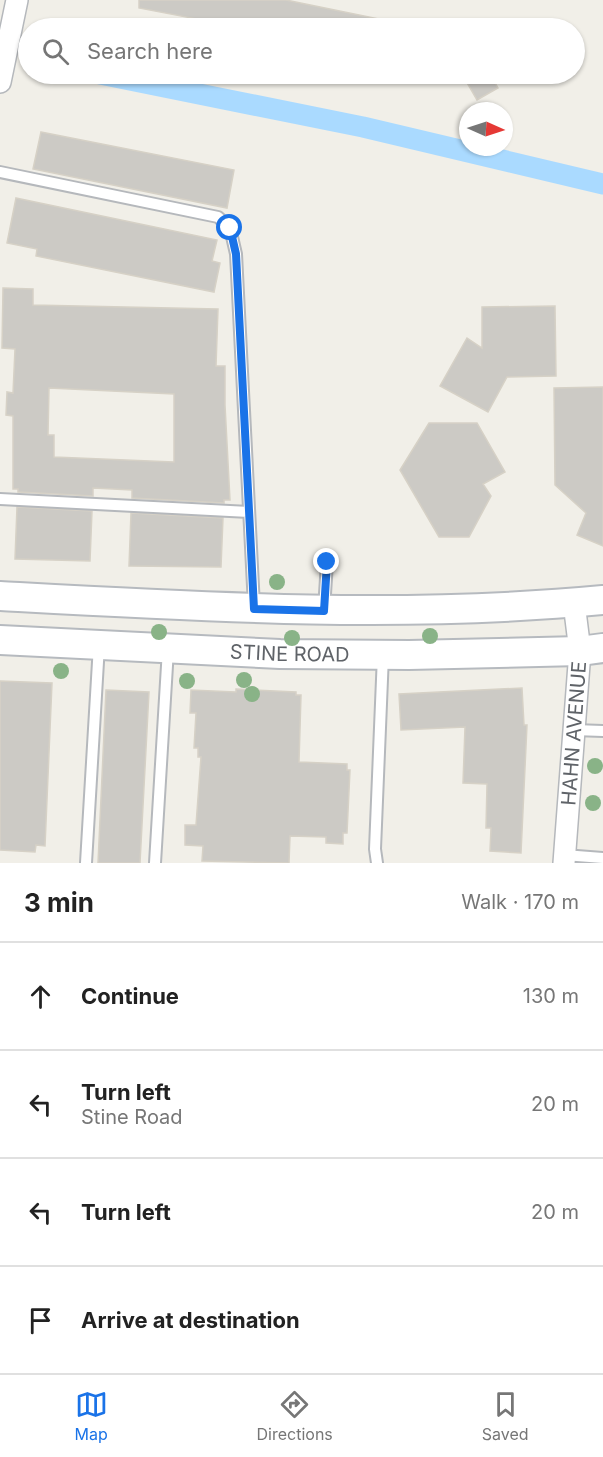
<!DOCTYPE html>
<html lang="en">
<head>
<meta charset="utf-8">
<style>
	body { margin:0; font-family:Inter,sans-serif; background:#f6f6f6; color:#222 }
	.compass { position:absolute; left:459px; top:102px; width:54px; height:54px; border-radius:50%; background:#fff; box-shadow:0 2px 4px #0004; rotate:93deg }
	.stop { position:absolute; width:18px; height:18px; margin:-14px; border:4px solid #1a73e8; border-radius:50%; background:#fff }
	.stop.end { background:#1a73e8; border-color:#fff; box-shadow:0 2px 6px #0008 }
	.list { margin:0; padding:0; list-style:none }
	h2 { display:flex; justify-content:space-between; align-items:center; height:78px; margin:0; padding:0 24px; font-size:26px }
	h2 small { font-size:20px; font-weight:400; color:#767676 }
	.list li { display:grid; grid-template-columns:39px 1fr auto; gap:18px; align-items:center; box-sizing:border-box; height:108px; padding:0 24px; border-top:2px solid #e0e0e0 }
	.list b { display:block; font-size:22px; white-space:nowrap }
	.list p { margin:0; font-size:20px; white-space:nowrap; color:#767676 }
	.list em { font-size:20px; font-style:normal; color:#767676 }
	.icon { flex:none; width:33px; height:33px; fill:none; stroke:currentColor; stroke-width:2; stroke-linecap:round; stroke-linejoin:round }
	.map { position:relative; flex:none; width:603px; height:863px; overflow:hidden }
	.search { position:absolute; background:#fff; box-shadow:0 2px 4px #0004; left:18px; right:18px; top:18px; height:66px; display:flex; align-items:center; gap:15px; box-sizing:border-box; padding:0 21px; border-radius:33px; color:#767676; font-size:22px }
	.sheet { height:510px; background:#fff }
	nav { display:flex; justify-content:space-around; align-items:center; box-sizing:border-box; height:84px; border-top:2px solid #e0e0e0; background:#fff; font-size:16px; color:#767676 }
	nav a { display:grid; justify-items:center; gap:3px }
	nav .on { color:#1a73e8 }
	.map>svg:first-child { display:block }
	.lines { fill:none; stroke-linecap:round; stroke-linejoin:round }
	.canal { stroke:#aadaff; stroke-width:21 }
	.building { fill:#cccac5; stroke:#d6d1c6; stroke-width:1.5; fill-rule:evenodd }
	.service-casing { stroke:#b5b8bc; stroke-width:14 }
	.minor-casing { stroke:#b5b8bc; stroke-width:24 }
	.secondary-casing { stroke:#b6babf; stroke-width:32 }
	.service { stroke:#fff; stroke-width:10 }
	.minor { stroke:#fff; stroke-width:21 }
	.secondary { stroke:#fff; stroke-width:28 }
	.tree { fill:#89b387 }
	.route { stroke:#1a73e8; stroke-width:8 }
	.labels { text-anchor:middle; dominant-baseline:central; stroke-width:5; stroke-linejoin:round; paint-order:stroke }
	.street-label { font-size:20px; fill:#5f6368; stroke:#fff }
</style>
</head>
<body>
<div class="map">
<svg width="603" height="863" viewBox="0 0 603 863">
	<rect width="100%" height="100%" fill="#f1efe8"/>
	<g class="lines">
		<path class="canal" d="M100 74 363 127 603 184"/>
	</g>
	<path class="building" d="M139 0H286L384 20 383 28H223V24L139 8Z
		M462 74H490L498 88 477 100Z
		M41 132 234 170 227 208 33 169Z
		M16 198 217 240 212 261 220 263 214 292 36 256 37 249 7 243Z
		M3 288 33 289V305L218 309 216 366H225V405L230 500H224V503L132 498V490L93 488V496L18 492V489H13V416L6 415 7 392 13 393 15 349 2 348ZM49 388 174 394V462L54 457V435H48Z
		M555 306 556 376 507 377 488 412 440 386 467 338 482 348V307Z
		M603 387V546L577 535 586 513 555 485 554 388Z
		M429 423H477L505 472 483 484 491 496 469 537H439L400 470Z
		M17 507 92 511 90 561 15 559Z
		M131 513 223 518 221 567 129 566Z
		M0 681 52 683 45 846 36 845 35 852 0 850Z
		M522 688 524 725H527L521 853 490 851 491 828H486L487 784 463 783 465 727 401 730 399 694Z
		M236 689 296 692V695H301L299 762 347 764V770H350L347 833H343V844L326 843V837L290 836 289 863 202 861 203 846 185 845V825H196L201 757H198V748H194L196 713H190L191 690 236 692Z
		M106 690 149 692 140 863H98Z"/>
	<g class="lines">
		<defs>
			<path id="service" d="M0 172 218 217 230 228 236 254 254 606
				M0 499 249 512
				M324 610 327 562
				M574 730 603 731
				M564 855 603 858
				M86 863 99 645
				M155 863 168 649
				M377 863 375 849 383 655"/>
			<g id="minor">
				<path d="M0 82 17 0"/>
				<path id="s1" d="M564 863 580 651 574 603"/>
			</g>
			<g id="secondary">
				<path d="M0 596C201 607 402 619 603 600"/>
				<path id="s2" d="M0 640 280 654 409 655 580 651 603 648"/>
			</g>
		</defs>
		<use href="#service" class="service-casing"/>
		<use href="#minor" class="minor-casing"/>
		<use href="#secondary" class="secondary-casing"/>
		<use href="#service" class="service"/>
		<use href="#minor" class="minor"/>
		<use href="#secondary" class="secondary"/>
	</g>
	<g class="tree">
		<circle cx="277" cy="582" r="8"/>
		<circle cx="159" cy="632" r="8"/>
		<circle cx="430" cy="636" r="8"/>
		<circle cx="292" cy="638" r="8"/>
		<circle cx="61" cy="671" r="8"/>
		<circle cx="244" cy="680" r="8"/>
		<circle cx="187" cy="681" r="8"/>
		<circle cx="252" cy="694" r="8"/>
		<circle cx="595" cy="766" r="8"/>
		<circle cx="593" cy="803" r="8"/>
	</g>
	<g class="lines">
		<path class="route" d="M230 228 236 254 254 609 324 611 327 562"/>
	</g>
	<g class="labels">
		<g class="street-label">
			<text stroke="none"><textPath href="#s2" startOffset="290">STINE ROAD</textPath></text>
			<text stroke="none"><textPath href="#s1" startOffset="130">HAHN AVENUE</textPath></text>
		</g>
	</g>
</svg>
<svg class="compass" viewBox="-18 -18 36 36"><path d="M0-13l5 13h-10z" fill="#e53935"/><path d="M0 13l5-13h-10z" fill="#767676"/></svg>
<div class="stop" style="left:230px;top:228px"></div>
<div class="stop end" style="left:327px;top:562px"></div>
<div class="search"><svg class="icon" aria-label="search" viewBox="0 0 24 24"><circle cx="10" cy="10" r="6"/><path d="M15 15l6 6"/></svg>Search here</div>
</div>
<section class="sheet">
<h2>3 min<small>Walk · 170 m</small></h2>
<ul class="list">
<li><svg class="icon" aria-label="ahead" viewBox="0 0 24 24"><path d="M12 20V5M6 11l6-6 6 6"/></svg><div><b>Continue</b></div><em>130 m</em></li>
<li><svg class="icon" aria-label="left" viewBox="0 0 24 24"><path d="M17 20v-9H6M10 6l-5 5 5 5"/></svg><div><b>Turn left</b><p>Stine Road</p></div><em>20 m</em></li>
<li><svg class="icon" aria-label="left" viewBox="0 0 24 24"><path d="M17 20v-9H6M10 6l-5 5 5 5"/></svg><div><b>Turn left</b></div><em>20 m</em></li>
<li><svg class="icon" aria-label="arrive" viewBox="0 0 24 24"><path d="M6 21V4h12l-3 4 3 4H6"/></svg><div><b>Arrive at destination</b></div></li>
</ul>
</section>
<nav>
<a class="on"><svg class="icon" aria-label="map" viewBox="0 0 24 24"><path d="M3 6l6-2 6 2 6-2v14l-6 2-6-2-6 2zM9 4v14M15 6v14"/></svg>Map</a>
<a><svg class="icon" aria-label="directions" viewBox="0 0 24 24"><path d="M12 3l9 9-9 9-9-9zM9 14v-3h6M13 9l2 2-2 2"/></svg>Directions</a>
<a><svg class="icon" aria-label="saved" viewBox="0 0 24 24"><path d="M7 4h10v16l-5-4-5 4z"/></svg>Saved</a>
</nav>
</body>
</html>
